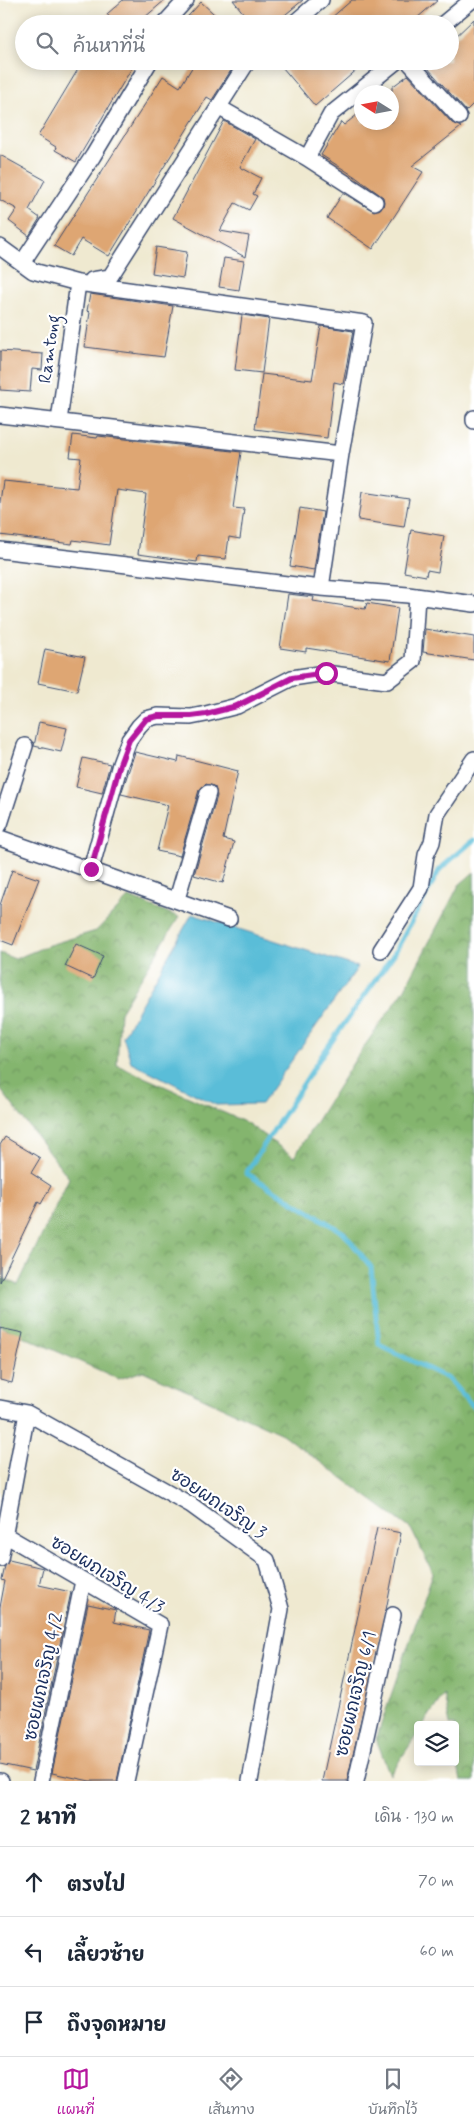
<!DOCTYPE html>
<html lang="th">
<head>
<meta charset="utf-8">
<style>
	body { margin:0; font-family:Mynerve,"Playpen Sans Thai",sans-serif; background:#f2f2f3; color:#1f2937 }
	.controls { position:absolute; right:15px; bottom:15px; display:grid; overflow:hidden; border-radius:5px; box-shadow:0 2px 12px #0003 }
	.controls button { width:45px; height:45px; display:grid; place-items:center; padding:0; border:0; border-bottom:1px solid #e0e1e3; background:#fff; color:#1f2937; font:25px sans-serif }
	.compass { position:absolute; left:354px; top:85px; width:45px; height:45px; border-radius:50%; background:#fff; box-shadow:0 2px 12px #0003; rotate:281deg }
	.stop { position:absolute; width:15px; height:15px; margin:-11px; border:4px solid #b5179e; border-radius:50%; background:#fff }
	.stop.end { background:#b5179e; border-color:#fff; box-shadow:0 1px 5px #0008 }
	.list { margin:0; padding:0; list-style:none }
	h2 { display:flex; justify-content:space-between; align-items:center; height:65px; margin:0; padding:0 20px; font-size:21px }
	h2 small { font-size:16px; font-weight:400; color:#747a83 }
	.list li { display:grid; grid-template-columns:32px 1fr auto; gap:15px; align-items:center; box-sizing:border-box; height:70px; padding:0 20px; border-top:1px solid #e0e1e3 }
	.list b { display:block; font-size:19px; white-space:nowrap }
	.list em { font-size:16px; font-style:normal; color:#747a83 }
	.icon { flex:none; width:28px; height:28px; fill:none; stroke:currentColor; stroke-width:2; stroke-linecap:round; stroke-linejoin:round }
	.map { position:relative; flex:none; width:474px; height:1781px; overflow:hidden }
	.search { position:absolute; background:#fff; box-shadow:0 2px 12px #0003; left:15px; right:15px; top:15px; height:55px; display:flex; align-items:center; gap:12px; box-sizing:border-box; padding:0 18px; border-radius:28px; color:#747a83; font-size:19px }
	.sheet { height:275px; background:#fff }
	nav { display:flex; justify-content:space-around; align-items:center; box-sizing:border-box; height:70px; border-top:1px solid #e0e1e3; background:#fff; font-size:14px; color:#747a83 }
	nav a { display:grid; justify-items:center; gap:2px }
	nav .on { color:#b5179e }
	.map>svg:first-child { display:block }
	.forest { fill:url(#forest-crowns); stroke:#507266 }
	.water { fill:#5abdd8; stroke:#3a769b }
	.lines { fill:none; stroke-linecap:round; stroke-linejoin:round }
	.stream { stroke:#5abdd8; stroke-width:5 }
	.building { fill:#dea673 }
	.street-casing { stroke:#3b4b6f; stroke-width:18 }
	.street { stroke:#fff; stroke-width:15 }
	.route { stroke:#b5179e; stroke-width:6 }
	.labels { text-anchor:middle; dominant-baseline:central; stroke-width:4.5; stroke-linejoin:round; paint-order:stroke }
	.street-label { font-size:18px; fill:#1b2f5e; stroke:#fff }
</style>
</head>
<body>
<div class="map">
<svg width="474" height="1781" viewBox="0 0 474 1781">
	<defs>
		<pattern id="forest-crowns" width="20" height="18" patternUnits="userSpaceOnUse" patternTransform="scale(1.25)"><rect width="20" height="18" fill="#84b56e"/><path d="M2 6a3 3 0 1 1 6 0M12 15a3 3 0 1 1 6 0" fill="none" stroke="#6b945e"/></pattern>
	</defs>
	<rect width="100%" height="100%" fill="#fff"/>
	<filter id="ink" filterUnits="userSpaceOnUse"><feTurbulence type="fractalNoise" baseFrequency=".02" numOctaves="2"/><feDisplacementMap in="SourceGraphic" scale="10" xChannelSelector="R" yChannelSelector="G"/><feConvolveMatrix kernelMatrix="1 2 1 2 8 2 1 2 1" color-interpolation-filters="sRGB"/></filter>
	<filter id="wash" filterUnits="userSpaceOnUse"><feTurbulence type="fractalNoise" baseFrequency=".0096" numOctaves="4" result="noise"/><feDisplacementMap in="SourceGraphic" scale="20" xChannelSelector="R" yChannelSelector="G"/><feGaussianBlur stdDeviation="1.12" result="paint"/><feColorMatrix in="noise" values="0 0 0 0 0 0 0 0 0 0 0 0 0 0 0 0 0 1.4 0 .05"/><feComposite in="paint" operator="in"/></filter>
	<g filter="url(#wash)">
		<rect width="100%" height="100%" fill="#efe9d0"/>
		<path class="forest" d="M474 872V1781H461L455 1752V1725H450L444 1694 423 1725H418V1733L390 1775 376 1739 433 1573 411 1529 282 1434 143 1371 119 1379 0 1326V1277L18 1285 69 1178 0 1089V953L15 959 49 945 96 931 129 897 179 917 120 1012 117 1065 247 1123 294 1157 356 1058 404 990 459 885Z"/>
		<path class="water" d="M192 914 358 967 261 1104 216 1105 131 1062 123 1036Z"/>
		<g class="lines">
			<path class="stream" d="M473 1406 447 1378 379 1345 371 1267 344 1233 246 1173 322 1055 394 954 440 869 474 840"/>
		</g>
		<g id="blocks">
			<path class="building" d="M123 0H165L137 24H115L107 14Z
				M233 0H303L274 24H252Z
				M352 0H438L410 24H324Z
				M201 2 225 24H181Z
				M474 19V103L466 111 426 66 431 61H450V42Z
				M83 61H136L76 162 55 150 56 147 38 136Z
				M196 61H237L212 100 207 97 109 256 81 239 71 256 54 246 163 76 180 87Z
				M277 61H367L315 106Z
				M408 75 452 123 461 127 412 166 423 172 373 249 327 218 343 193 374 211 383 207 384 202 383 197 354 176 321 155 341 122 344 125 362 111V122H392V87Z
				M224 121 255 139 240 167 261 178 253 194 257 196 249 210 235 203 220 231 249 236 245 257 173 218Z
				M0 155 45 180 29 210 40 218 29 236 9 221 17 209 0 200Z
				M156 247 187 252 183 278 152 273Z
				M224 258 244 261 239 290 219 287Z
				M90 294 173 306 164 357 85 347 90 312 87 311Z
				M242 315 269 319 262 373 235 370Z
				M321 326 353 331 343 384 334 382 327 438 255 429 262 374 312 380Z
				M0 351 43 354 42 370 32 369 30 392 0 390Z
				M73 435 97 438 98 436 241 452 233 508 244 509 240 539 229 537 226 559 198 556 197 562 138 554 146 494 117 490 109 545 73 540 72 544 0 535V502L3 481 77 488 81 458 70 457Z
				M362 492 409 499 404 527 358 520Z
				M300 508 323 512 314 570 290 566Z
				M411 530 444 536 438 572 427 570 426 576 404 572Z
				M288 594 314 597 313 601 365 609 367 603 398 608 390 661 306 648V652L280 648Z
				M425 629 474 637V660L423 652Z
				M45 649 85 657 77 691 38 683Z
				M39 722 67 728 61 752 34 746Z
				M135 752 178 762 179 756 238 771 223 839 234 842 223 883 194 875 217 796 215 787 206 784 199 790 180 856 157 851 168 805 121 794Z
				M83 758 110 764 102 793 76 787Z
				M12 870 39 879 13 945 0 940V905Z
				M76 944 103 956 93 979 65 966Z
				M5 1137 40 1158 31 1173 51 1186 41 1204 38 1202 0 1282V1145Z
				M0 1328 23 1333 12 1383 0 1380Z
				M377 1528 401 1533 386 1610 347 1781H322Z
				M9 1560 43 1568 39 1585 71 1592 33 1771 0 1764V1607L5 1581 2 1580 5 1566Z
				M88 1604 116 1610 114 1622 149 1630 117 1781H90L52 1773Z"/>
		</g>
	</g>
	<g filter="url(#ink)">
		<use href="#blocks" fill-opacity="0" stroke="#3b4b6f" stroke-width="1"/>
		<g class="lines">
			<defs>
				<path id="street" d="M164 24 186 0
					M293 24 321 0
					M443 24 472 0
					M408 61 459 117
					M220 108 307 158 375 202
					M307 158 331 114 397 61
					M0 247 33 271 78 283 364 323 341 454 321 588
					M22 263 93 156 150 61
					M92 280 110 277 248 61
					M0 415 341 454
					M474 418V421
					M59 421 78 283
					M0 550 321 588 408 595 474 604
					M0 824 25 746
					M0 838 229 919
					M91 869 120 764 129 740 139 726 146 719 158 716 191 717 206 714 237 706 292 678 325 673 387 681 413 661 417 596
					M177 899 208 793
					M381 950 421 888 426 855 432 842 437 814 474 759
					M0 1408 27 1413 191 1505 267 1560 281 1609 250 1781
					M5 1535 160 1625 126 1781
					M0 1559 27 1413
					M0 1781H1
					M41 1781 83 1581
					M356 1781 393 1615"/>
			</defs>
			<use href="#street" class="street-casing"/>
			<use href="#street" class="street"/>
		</g>
	</g>
	<g class="lines" filter="url(#ink)">
		<path class="route" d="M91 869 120 764 129 740 146 719 158 716H191L206 714 237 706 292 678 326 673"/>
	</g>
	<g class="labels">
		<g class="street-label">
			<text transform="translate(50 349) rotate(-82)">Ramtong</text>
			<text transform="translate(218 1504) rotate(34)">ซอยผถเจริญ 3</text>
			<text transform="translate(107 1575) rotate(32)">ซอยผถเจริญ 4/3</text>
			<text transform="translate(44 1677) rotate(-78)">ซอยผถเจริญ 4/2</text>
			<text transform="translate(356 1694) rotate(-77)">ซอยผถเจริญ 6/1</text>
		</g>
	</g>
</svg>
<div class="controls">
<button><svg class="icon" aria-label="layers" viewBox="0 0 24 24"><path d="M12 4l9 5-9 5-9-5zM3 14l9 5 9-5"/></svg></button>
</div>
<svg class="compass" viewBox="-18 -18 36 36"><path d="M0-13l5 13h-10z" fill="#e53935"/><path d="M0 13l5-13h-10z" fill="#747a83"/></svg>
<div class="stop" style="left:326px;top:673px"></div>
<div class="stop end" style="left:91px;top:869px"></div>
<div class="search"><svg class="icon" aria-label="search" viewBox="0 0 24 24"><circle cx="10" cy="10" r="6"/><path d="M15 15l6 6"/></svg>ค้นหาที่นี่</div>
</div>
<section class="sheet">
<h2>2 นาที<small>เดิน · 130 m</small></h2>
<ul class="list">
<li><svg class="icon" aria-label="ahead" viewBox="0 0 24 24"><path d="M12 20V5M6 11l6-6 6 6"/></svg><div><b>ตรงไป</b></div><em>70 m</em></li>
<li><svg class="icon" aria-label="left" viewBox="0 0 24 24"><path d="M17 20v-9H6M10 6l-5 5 5 5"/></svg><div><b>เลี้ยวซ้าย</b></div><em>60 m</em></li>
<li><svg class="icon" aria-label="arrive" viewBox="0 0 24 24"><path d="M6 21V4h12l-3 4 3 4H6"/></svg><div><b>ถึงจุดหมาย</b></div></li>
</ul>
</section>
<nav>
<a class="on"><svg class="icon" aria-label="map" viewBox="0 0 24 24"><path d="M3 6l6-2 6 2 6-2v14l-6 2-6-2-6 2zM9 4v14M15 6v14"/></svg>แผนที่</a>
<a><svg class="icon" aria-label="directions" viewBox="0 0 24 24"><path d="M12 3l9 9-9 9-9-9zM9 14v-3h6M13 9l2 2-2 2"/></svg>เส้นทาง</a>
<a><svg class="icon" aria-label="saved" viewBox="0 0 24 24"><path d="M7 4h10v16l-5-4-5 4z"/></svg>บันทึกไว้</a>
</nav>
</body>
</html>
